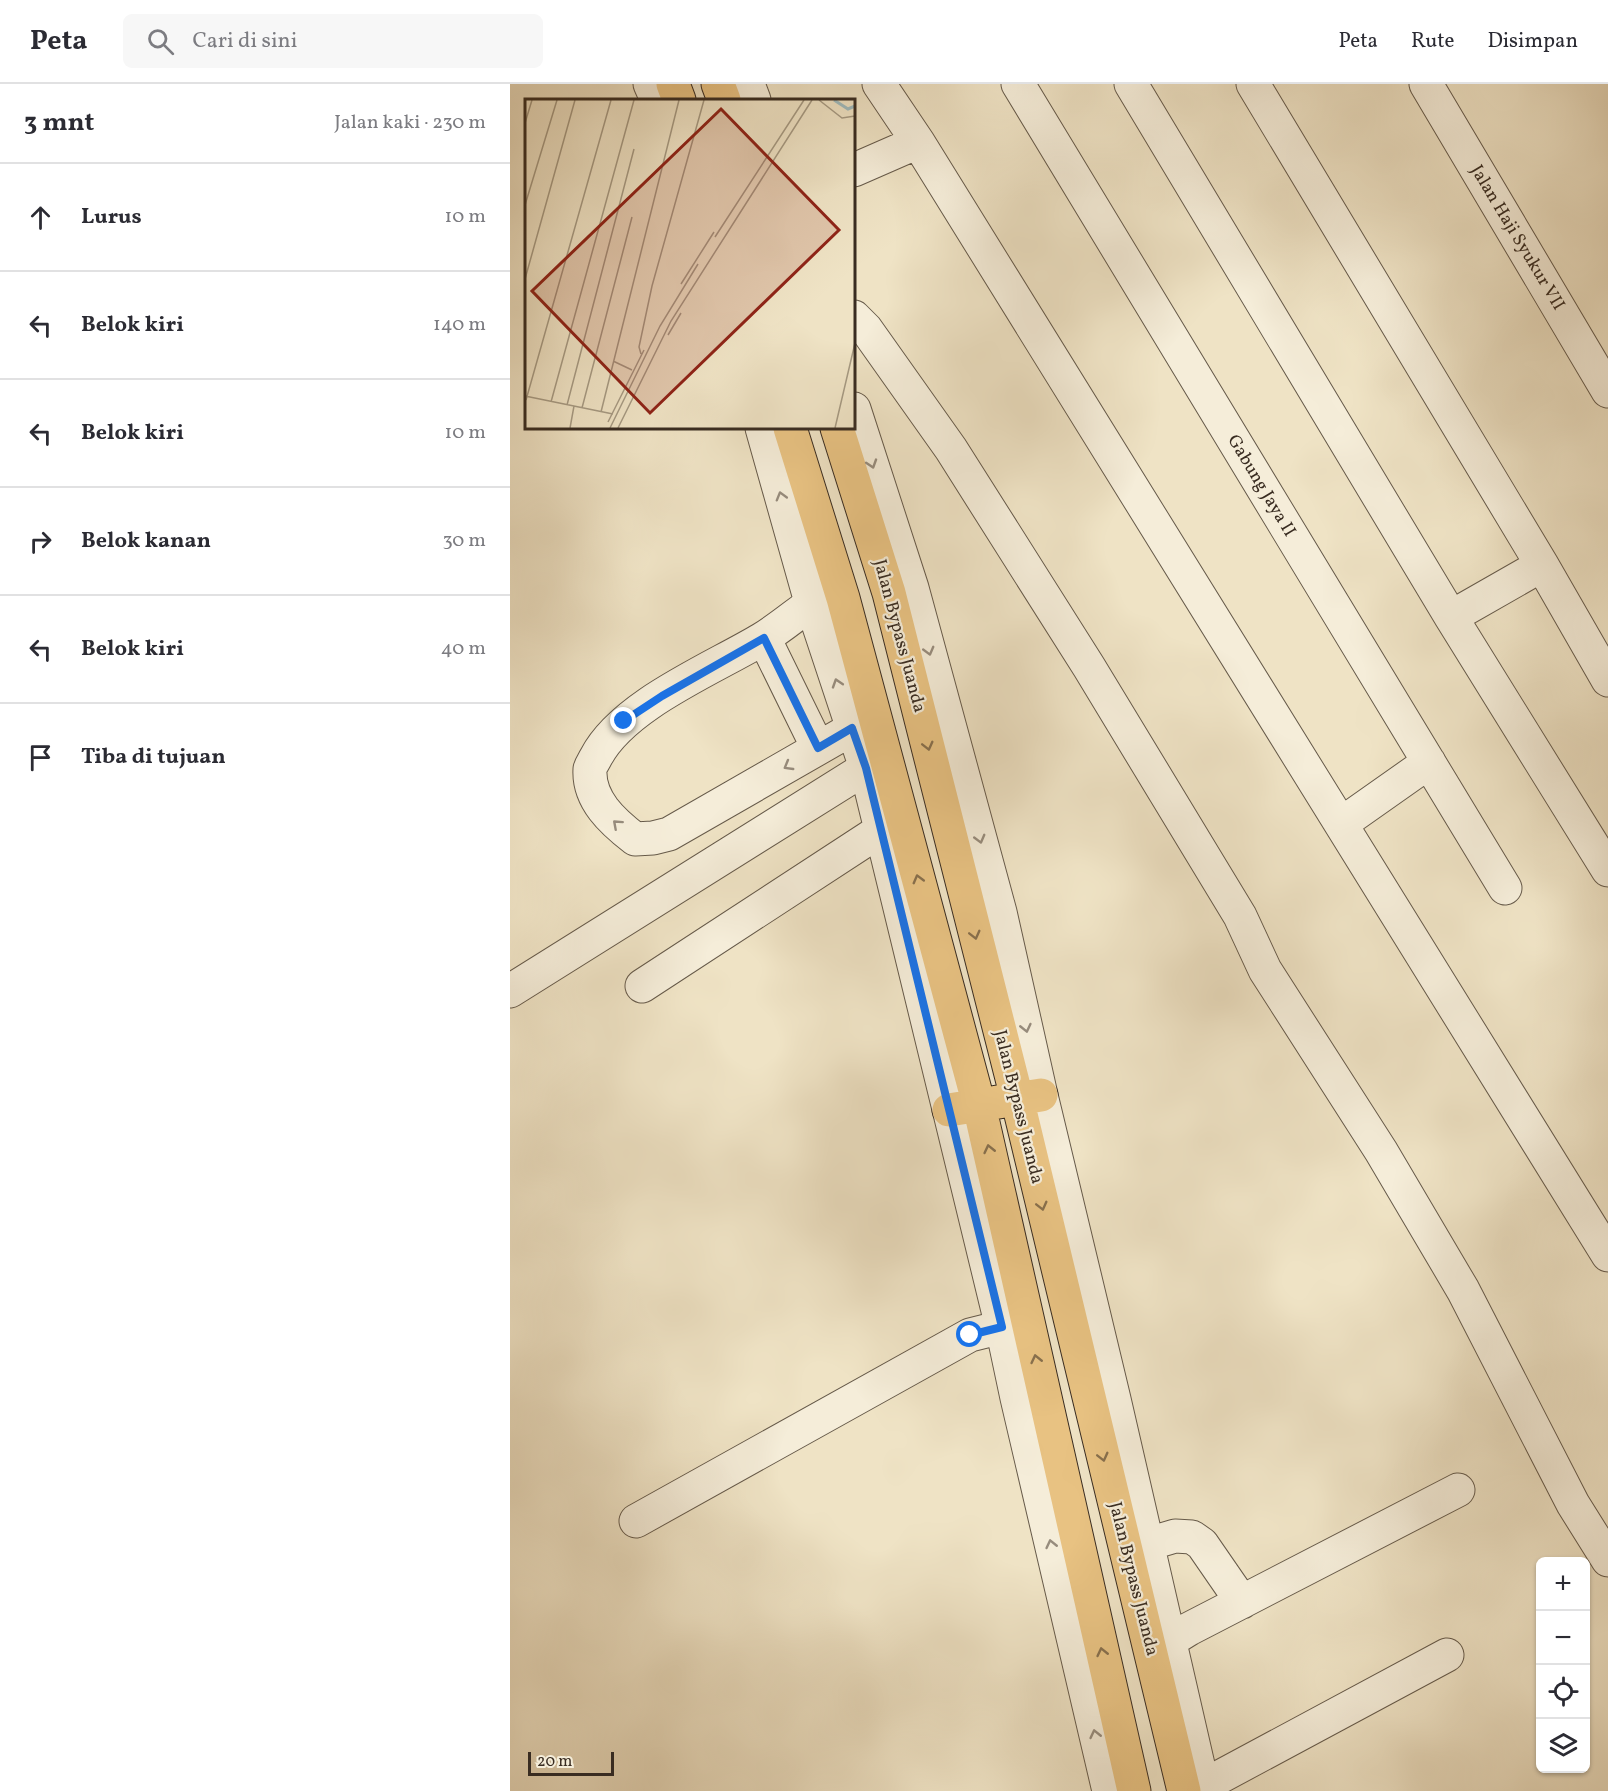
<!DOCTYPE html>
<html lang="id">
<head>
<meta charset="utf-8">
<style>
	body { margin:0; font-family:Vollkorn,serif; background:#f7f7f7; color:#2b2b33 }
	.controls { position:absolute; right:18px; bottom:18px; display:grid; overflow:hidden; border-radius:9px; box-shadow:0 2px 4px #0004 }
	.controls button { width:54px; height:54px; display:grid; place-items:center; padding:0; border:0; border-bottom:2px solid #e1e1e2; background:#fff; color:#2b2b33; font:30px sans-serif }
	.scale { position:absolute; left:18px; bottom:15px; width:86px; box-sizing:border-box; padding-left:6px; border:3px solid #392c21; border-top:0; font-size:16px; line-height:21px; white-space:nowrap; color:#392c21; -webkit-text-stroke:4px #f5edd9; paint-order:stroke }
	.stop { position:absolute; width:18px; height:18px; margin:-14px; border:4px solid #1a73e8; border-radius:50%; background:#fff }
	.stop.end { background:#1a73e8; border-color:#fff; box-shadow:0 2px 6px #0008 }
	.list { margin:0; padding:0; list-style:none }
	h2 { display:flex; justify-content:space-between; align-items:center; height:78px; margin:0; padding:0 24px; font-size:26px }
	h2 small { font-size:20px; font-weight:400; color:#7c7c81 }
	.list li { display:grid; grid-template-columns:39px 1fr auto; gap:18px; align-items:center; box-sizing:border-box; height:108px; padding:0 24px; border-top:2px solid #e1e1e2 }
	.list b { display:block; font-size:22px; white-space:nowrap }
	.list em { font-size:20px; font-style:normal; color:#7c7c81 }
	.icon { flex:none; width:33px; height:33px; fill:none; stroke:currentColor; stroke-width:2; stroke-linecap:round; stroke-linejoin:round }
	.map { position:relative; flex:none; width:1098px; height:1707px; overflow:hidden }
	header { display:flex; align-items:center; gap:36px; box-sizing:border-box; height:84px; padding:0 30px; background:#fff; border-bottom:2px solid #e1e1e2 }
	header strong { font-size:28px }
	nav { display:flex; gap:33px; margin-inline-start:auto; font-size:21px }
	.search { width:420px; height:54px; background:#f7f7f7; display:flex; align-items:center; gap:15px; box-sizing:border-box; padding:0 21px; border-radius:9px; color:#7c7c81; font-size:22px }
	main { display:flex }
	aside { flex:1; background:#fff }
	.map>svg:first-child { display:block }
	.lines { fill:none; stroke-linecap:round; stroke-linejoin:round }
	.minor-casing { stroke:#665a4a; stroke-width:35 }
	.highway-casing { stroke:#392c21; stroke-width:35 }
	.minor { stroke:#f5edd9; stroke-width:33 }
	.highway { stroke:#e8c282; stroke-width:33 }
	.oneway { stroke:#978c7d }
	.oneway2 { stroke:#88704d }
	.route { stroke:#1a73e8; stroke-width:8 }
	.labels { text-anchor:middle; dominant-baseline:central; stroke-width:4.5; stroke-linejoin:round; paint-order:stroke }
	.street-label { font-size:18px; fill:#392c21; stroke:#f5edd9 }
	.inset-river { fill:none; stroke:#9fbbbf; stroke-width:3 }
	.inset-road { fill:none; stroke:#a69a83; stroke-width:1.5 }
	.view { fill:#8f2418; fill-opacity:0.15; stroke:#8f2418; stroke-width:3 }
	.inset-edge { fill:none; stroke:#392c21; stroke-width:3 }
</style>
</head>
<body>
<header>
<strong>Peta</strong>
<div class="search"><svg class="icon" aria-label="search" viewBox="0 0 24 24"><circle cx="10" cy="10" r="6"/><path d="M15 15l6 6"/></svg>Cari di sini</div>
<nav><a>Peta</a><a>Rute</a><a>Disimpan</a></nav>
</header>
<main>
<aside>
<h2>3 mnt<small>Jalan kaki · 230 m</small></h2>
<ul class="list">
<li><svg class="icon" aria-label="ahead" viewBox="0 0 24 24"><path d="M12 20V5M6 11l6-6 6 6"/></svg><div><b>Lurus</b></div><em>10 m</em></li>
<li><svg class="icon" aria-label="left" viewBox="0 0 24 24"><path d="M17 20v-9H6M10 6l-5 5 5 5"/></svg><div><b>Belok kiri</b></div><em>140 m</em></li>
<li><svg class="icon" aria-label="left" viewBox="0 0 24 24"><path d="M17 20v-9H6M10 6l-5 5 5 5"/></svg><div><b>Belok kiri</b></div><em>10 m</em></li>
<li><svg class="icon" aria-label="right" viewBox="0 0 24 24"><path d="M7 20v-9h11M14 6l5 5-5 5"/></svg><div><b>Belok kanan</b></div><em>30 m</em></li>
<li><svg class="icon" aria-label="left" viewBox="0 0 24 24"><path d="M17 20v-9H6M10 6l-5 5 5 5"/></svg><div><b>Belok kiri</b></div><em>40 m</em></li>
<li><svg class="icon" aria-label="arrive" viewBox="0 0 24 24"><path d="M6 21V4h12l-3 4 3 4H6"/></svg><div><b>Tiba di tujuan</b></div></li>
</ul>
</aside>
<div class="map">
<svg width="1098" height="1707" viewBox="0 0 1098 1707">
	<rect width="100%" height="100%" fill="#efe3c5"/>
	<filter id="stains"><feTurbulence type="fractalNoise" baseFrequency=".00333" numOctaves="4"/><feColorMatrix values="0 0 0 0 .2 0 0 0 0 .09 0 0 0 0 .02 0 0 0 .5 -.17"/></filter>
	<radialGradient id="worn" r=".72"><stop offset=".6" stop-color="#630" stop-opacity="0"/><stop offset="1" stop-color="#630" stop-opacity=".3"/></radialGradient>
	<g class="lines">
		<defs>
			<path id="minor" d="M140 0 147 16
				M238 0 244 16
				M369 0 408 58 1098 1171
				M508 0 995 804
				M621 0 941 533 1098 786
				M743 0 1032 481 1098 596
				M916 0 1098 307
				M344 86 408 58
				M344 233 356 245 441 365 579 583 730 832 755 886 871 1067 953 1206 1063 1420 1098 1476
				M344 325 402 504 490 828 531 1011 604 1315 694 1707
				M252 344 301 518 356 684 492 1243 507 1314 599 1707
				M319 508C295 522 275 541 252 555 202 585 113 621 86 673 84 677 81 681 80 685 78 716 103 738 125 755L143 754 159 750 361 634
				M941 533 1032 481
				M254 554 308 664
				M831 740 919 678
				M132 902 371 746
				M0 907 356 684 375 676
				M126 1437 460 1251 492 1243
				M618 1466 665 1452 682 1453 692 1460 732 1518
				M658 1558 679 1545 948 1406
				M693 1702 937 1571"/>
			<path id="highway" d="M163 0 169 16
				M208 0 214 16
				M280 344 333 514 469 1021 624 1707
				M327 344 379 509 507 1014 674 1707
				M439 1026 531 1011"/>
		</defs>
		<use href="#minor" class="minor-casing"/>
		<use href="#highway" class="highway-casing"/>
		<use href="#minor" class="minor"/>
		<use href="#highway" class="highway"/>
	</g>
	<defs><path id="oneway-chevron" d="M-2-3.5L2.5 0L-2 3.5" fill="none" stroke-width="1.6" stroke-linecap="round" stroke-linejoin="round" transform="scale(1.5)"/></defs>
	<g class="oneway">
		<use href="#oneway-chevron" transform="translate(362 380) rotate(72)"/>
		<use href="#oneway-chevron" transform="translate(271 412) rotate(-106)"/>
		<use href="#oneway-chevron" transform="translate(419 567) rotate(75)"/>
		<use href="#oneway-chevron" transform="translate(327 599) rotate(-108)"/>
		<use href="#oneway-chevron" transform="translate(278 682) rotate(150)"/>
		<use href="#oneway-chevron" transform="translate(107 740) rotate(-138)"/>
		<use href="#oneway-chevron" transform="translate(470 755) rotate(75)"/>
		<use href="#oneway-chevron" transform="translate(516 944) rotate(77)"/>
		<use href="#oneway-chevron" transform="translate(541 1460) rotate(-103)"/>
		<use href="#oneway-chevron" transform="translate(585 1650) rotate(-103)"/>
	</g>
	<g class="oneway2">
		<use href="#oneway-chevron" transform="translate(418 662) rotate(76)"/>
		<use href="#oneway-chevron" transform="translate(408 795) rotate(-105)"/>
		<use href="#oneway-chevron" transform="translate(465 851) rotate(76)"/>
		<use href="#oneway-chevron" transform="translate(479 1065) rotate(-103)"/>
		<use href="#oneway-chevron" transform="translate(532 1122) rotate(76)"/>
		<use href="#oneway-chevron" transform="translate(526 1275) rotate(-103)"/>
		<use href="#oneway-chevron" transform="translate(593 1373) rotate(76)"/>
		<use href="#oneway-chevron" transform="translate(592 1568) rotate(-103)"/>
	</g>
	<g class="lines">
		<path class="route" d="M114 637 152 612 254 554 308 664 342 644 356 684 492 1243 460 1251"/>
	</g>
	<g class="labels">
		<g class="street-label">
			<text transform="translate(1007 154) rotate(59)">Jalan Haji Syukur VII</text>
			<text transform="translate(751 402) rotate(59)">Gabung Jaya II</text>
			<text transform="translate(389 552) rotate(75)">Jalan Bypass Juanda</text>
			<text transform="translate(508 1023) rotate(76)">Jalan Bypass Juanda</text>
			<text transform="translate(623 1495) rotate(76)">Jalan Bypass Juanda</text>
		</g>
	</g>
	<g transform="translate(15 15)">
		<rect width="330" height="330" fill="#efe3c5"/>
		<path class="inset-river" d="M309 1 323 10 330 7"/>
		<path class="inset-road" d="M294 1 317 19 330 17M0 24 7 1M0 106 32 1M190 138 279 1M0 180 50 1M156 185 189 133M143 236 156 214M116 255 114 248 127 187 179 1M88 262 107 271M0 297 88 315M1 301 86 1M26 303 109 1M42 306 109 50M57 309 107 118M76 313 154 1M83 323 119 251M45 329 49 307M85 329 135 227 173 165M93 329 146 222 287 1M310 329 330 244"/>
		<path class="view" d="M196 10 314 131 125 314 7 192Z"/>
		<rect width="330" height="330" class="inset-edge"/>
	</g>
	<rect width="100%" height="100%" filter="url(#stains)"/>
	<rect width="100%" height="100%" fill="url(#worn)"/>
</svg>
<div class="controls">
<button>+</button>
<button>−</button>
<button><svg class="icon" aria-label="locate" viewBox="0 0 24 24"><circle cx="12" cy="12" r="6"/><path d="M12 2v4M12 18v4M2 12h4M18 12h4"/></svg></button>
<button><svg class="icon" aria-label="layers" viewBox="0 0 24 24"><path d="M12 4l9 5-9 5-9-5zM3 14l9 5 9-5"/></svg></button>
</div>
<div class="scale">20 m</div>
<div class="stop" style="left:460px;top:1251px"></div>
<div class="stop end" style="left:114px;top:637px"></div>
</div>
</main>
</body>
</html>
